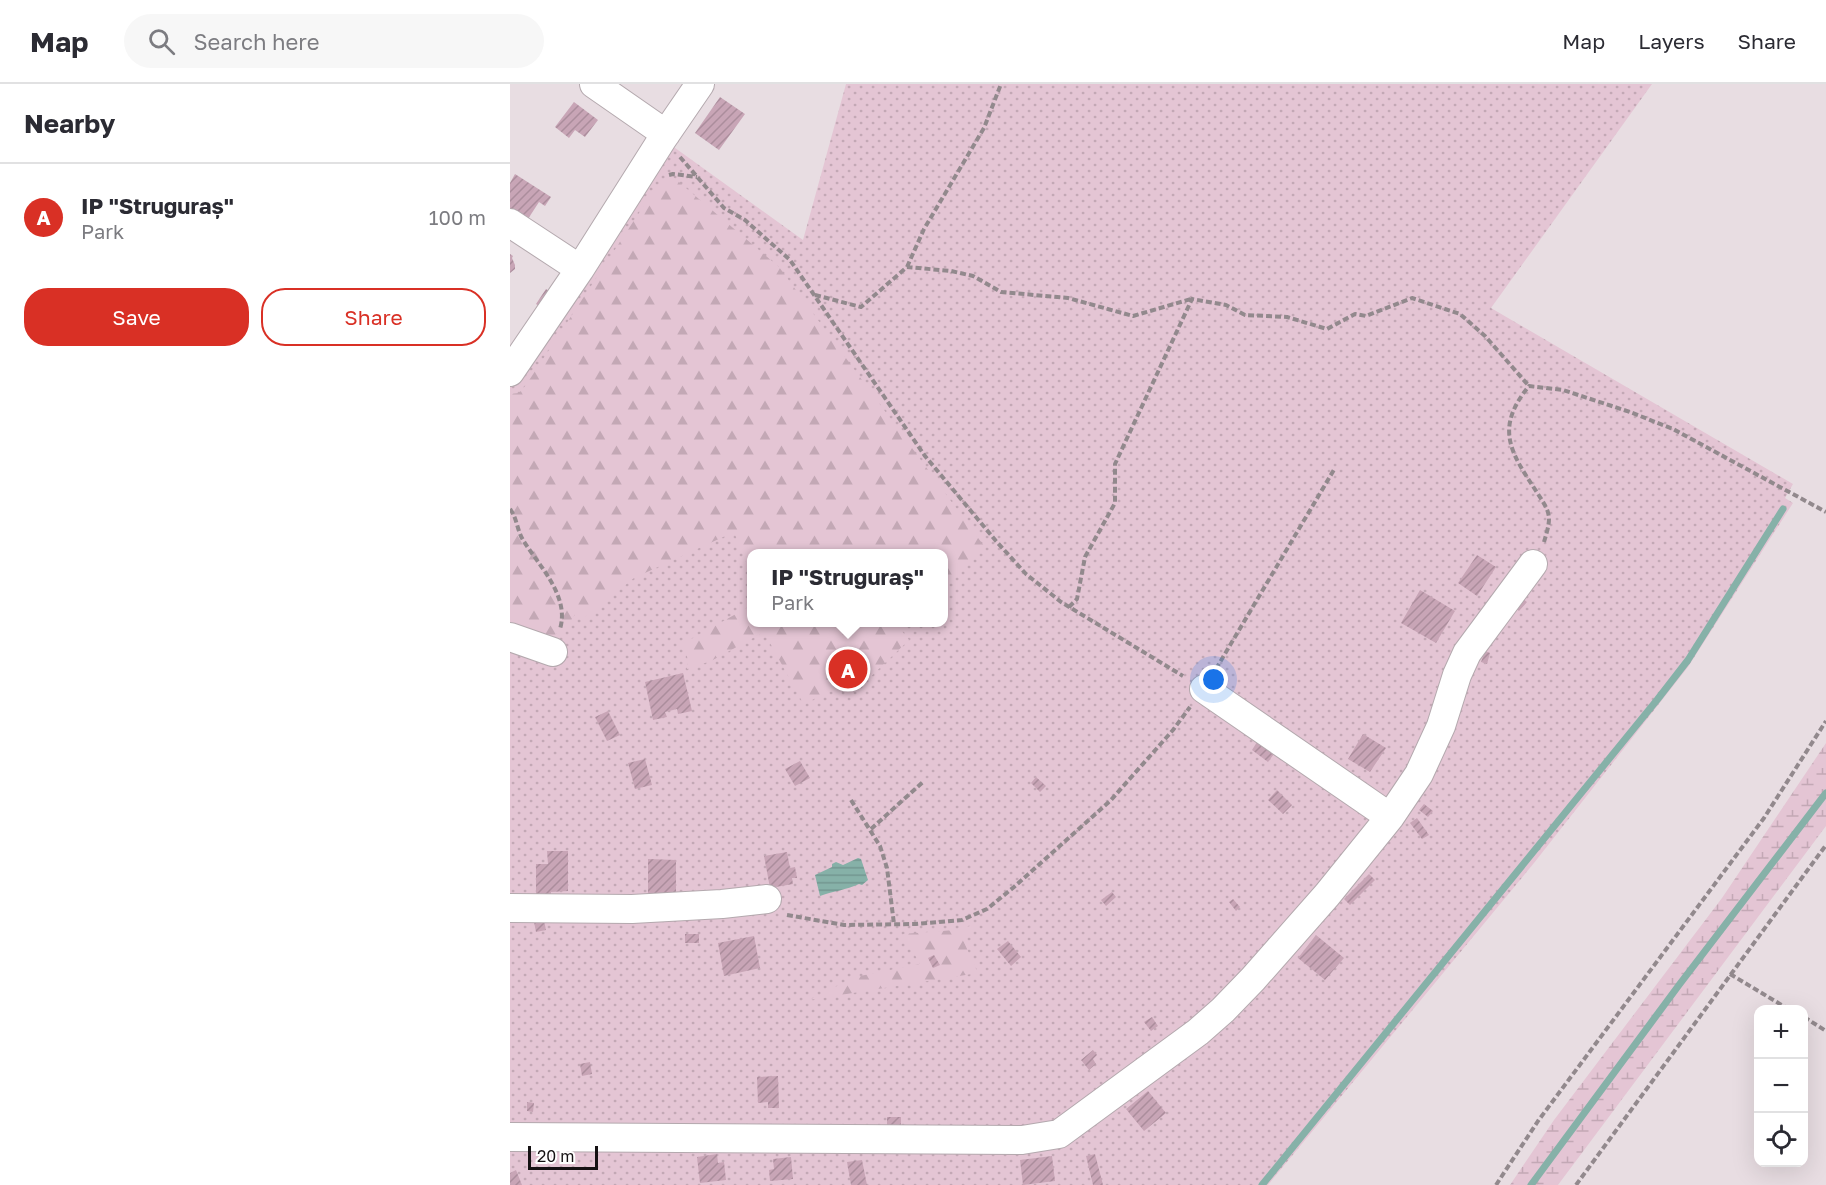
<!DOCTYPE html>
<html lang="en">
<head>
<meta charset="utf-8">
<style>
	body { margin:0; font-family:"Golos Text",sans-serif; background:#f7f7f7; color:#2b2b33 }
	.controls { position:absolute; right:18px; bottom:18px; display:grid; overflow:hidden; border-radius:12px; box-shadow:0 6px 24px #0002 }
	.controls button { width:54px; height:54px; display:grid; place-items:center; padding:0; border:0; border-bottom:2px solid #e1e1e2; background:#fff; color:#2b2b33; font:30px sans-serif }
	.scale { position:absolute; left:18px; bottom:15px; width:70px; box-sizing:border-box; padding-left:6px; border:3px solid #151113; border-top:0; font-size:16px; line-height:21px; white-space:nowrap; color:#151113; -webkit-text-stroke:4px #fff; paint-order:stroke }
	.you { position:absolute; left:704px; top:596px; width:21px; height:21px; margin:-15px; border:4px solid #fff; border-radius:50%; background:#1a73e8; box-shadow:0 0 0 9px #1a73e833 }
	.badge { display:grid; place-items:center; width:39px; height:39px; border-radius:50%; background:#d93025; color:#fff; font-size:20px; font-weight:700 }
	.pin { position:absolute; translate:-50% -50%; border:3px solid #fff; box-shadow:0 2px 6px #0006 }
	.popup { position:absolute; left:237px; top:465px; width:201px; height:78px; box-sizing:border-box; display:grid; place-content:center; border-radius:12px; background:#fff; filter:drop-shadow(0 2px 4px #0005); font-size:20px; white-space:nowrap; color:#7c7c81 }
	.popup b { font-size:22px; color:#2b2b33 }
	.popup::after { content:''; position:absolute; left:50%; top:100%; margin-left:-12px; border:12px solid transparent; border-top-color:#fff }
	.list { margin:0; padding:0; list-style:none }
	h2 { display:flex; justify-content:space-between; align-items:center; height:78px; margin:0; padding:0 24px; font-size:26px }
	h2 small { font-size:20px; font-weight:400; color:#7c7c81 }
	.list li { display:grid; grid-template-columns:39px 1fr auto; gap:18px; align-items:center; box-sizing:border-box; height:108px; padding:0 24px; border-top:2px solid #e1e1e2 }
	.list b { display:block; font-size:22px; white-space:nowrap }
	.list p { margin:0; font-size:20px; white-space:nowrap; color:#7c7c81 }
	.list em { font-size:20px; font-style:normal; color:#7c7c81 }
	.actions { display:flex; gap:12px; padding:18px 24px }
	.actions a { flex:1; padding:14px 0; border:2px solid #d93025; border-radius:24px; text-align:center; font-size:21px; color:#d93025 }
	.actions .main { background:#d93025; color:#fff }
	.icon { flex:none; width:33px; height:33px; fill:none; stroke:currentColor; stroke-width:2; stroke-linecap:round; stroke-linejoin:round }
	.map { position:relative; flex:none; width:1316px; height:1101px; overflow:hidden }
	header { display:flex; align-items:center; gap:36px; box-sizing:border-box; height:84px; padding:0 30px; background:#fff; border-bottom:2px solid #e1e1e2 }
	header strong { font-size:28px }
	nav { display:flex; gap:33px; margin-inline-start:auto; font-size:21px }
	.search { width:420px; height:54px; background:#f7f7f7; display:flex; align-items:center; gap:15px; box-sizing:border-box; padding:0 21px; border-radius:33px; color:#7c7c81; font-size:22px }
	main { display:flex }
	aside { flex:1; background:#fff }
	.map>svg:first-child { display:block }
	.grass { fill:url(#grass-dots); fill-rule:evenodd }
	.forest { fill:url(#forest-firs) }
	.wetland { fill:url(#wetland-marsh) }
	.water { fill:url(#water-rules) }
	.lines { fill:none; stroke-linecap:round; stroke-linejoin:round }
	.stream { stroke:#86b1a8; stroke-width:7 }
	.building { fill:url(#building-hatch) }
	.minor-casing { stroke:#b4a9ae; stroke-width:30 }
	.path { stroke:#92898d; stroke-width:4; stroke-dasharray:6 3; stroke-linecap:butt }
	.minor { stroke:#fff; stroke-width:28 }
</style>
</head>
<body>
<header>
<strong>Map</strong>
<div class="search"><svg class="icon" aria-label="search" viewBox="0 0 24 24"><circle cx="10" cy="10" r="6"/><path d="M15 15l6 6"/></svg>Search here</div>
<nav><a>Map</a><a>Layers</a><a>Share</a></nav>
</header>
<main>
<aside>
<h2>Nearby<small></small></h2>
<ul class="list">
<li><span class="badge">A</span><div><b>IP &quot;Struguraș&quot;</b><p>Park</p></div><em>100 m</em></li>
</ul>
<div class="actions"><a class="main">Save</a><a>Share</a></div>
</aside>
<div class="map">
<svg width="1316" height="1101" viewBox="0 0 1316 1101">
	<defs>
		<pattern id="grass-dots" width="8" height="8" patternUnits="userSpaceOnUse" patternTransform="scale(1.5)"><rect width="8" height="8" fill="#e4c5d4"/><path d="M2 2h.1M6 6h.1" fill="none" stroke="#c3a8b5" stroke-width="1.8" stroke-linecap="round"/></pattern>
		<pattern id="forest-firs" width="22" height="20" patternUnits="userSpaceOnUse" patternTransform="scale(1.5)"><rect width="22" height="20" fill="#e4c5d4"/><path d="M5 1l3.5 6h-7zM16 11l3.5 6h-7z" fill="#c3a8b5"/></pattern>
		<pattern id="wetland-marsh" width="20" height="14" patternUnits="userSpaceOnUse" patternTransform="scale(1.5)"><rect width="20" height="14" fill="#e4c5d4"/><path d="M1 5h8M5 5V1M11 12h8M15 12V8" fill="none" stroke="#c3a8b5"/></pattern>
		<pattern id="water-rules" width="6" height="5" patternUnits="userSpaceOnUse" patternTransform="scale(1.5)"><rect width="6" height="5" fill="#86b1a8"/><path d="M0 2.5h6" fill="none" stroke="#739790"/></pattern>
		<pattern id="building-hatch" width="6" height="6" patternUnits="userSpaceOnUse" patternTransform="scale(1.5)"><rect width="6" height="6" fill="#c8a5b6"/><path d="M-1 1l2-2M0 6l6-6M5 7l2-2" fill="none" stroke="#ab8d9c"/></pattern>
	</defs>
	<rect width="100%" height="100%" fill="#e8dde2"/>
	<path class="grass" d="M336 0H1142L981 224 1283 400 1275 414 1283 419 1178 583 1024 779 758 1101H0V297L161 61 293 156ZM242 470H434V538H242Z"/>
	<path class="forest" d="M163 93 269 183 474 462 434 498V470H242V493L224 448 124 494 74 534 67 527 57 543 38 555 0 547V310L9 309 16 301 146 103Z
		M242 521V538L390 539 387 541 399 556 352 601 345 590 294 621 254 548 201 577 177 585 178 577 174 559Z
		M471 839 452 854 468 889 299 916 345 893 410 880 393 850 445 846Z"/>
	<path class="wetland" d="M1316 659V742L1048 1101H1000L1044 1036 1212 814Z"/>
	<path class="water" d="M348 774 351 775 358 796 352 801 349 800C336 806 324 807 310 812L305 791 322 783V780L326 778 333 781Z"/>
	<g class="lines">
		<path class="stream" d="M752 1101 1147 616 1178 576 1273 425
			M1021 1101 1169 901 1316 709"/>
	</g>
	<path class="building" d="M210 13 235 30 209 66 185 49Z
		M64 18 88 36 75 53 65 46 59 54 45 43Z
		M5 90 41 113 35 122 29 118 16 138 0 128V99Z
		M0 170 3 172 2 174 5 181V185L0 189Z
		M36 205 42 209 32 224 26 220Z
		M967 471 986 483 967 512 948 499Z
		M910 506 945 527 926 559 891 539Z
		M1010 513 1017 518 1009 527 1003 522Z
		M975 567 980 569 977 580 971 578Z
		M173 589 182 627 168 630 167 625 155 628 157 633 143 636 135 598Z
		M98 627 110 651 97 657 85 633Z
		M853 650 876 664 860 688 838 675Z
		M747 658 764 670 758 678 742 666Z
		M135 675 142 701 125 705 118 679Z
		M290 677 300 694 285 702 275 685Z
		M526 693 536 702 530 708 521 699Z
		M767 706 782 721 773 730 758 716Z
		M914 720 923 727 918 733 909 726Z
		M907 734 919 751 912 755 900 739Z
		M37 767H58V807L41 808V812H26V780H38Z
		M277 768 280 784 285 783 287 794H282L283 800 260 804 254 772Z
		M138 775 166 776V810L138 809Z
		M859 790 865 796 840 821 834 815Z
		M602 808 606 813 596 822 591 816Z
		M723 815 730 823 726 827 719 818Z
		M34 836 36 846 26 848 24 838Z
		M175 850H189V859H175Z
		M806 851 834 874 815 896 788 874Z
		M244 852 250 884 214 892 208 859Z
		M498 857 511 873 501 882 487 865Z
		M424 871 430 881 423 884 418 874Z
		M642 933 648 942 641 947 634 938Z
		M583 966 587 971 583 975 586 980 579 986 571 976Z
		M80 978 82 990 72 992 70 980Z
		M268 992 269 1024H258V1018L248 1019 247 993Z
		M638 1007 656 1029 634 1047 616 1025Z
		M17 1018 24 1019 23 1028 17 1027Z
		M377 1033H391V1041L377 1042Z
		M207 1070 208 1079 214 1078 216 1096 190 1099 187 1073Z
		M585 1070 593 1101H583L576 1072Z
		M542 1072 545 1097 513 1101 510 1076Z
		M281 1073 283 1095 260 1097 259 1086 264 1085 263 1075Z
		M352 1076 357 1101H341L337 1078Z
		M6 1086 12 1101H0V1089Z"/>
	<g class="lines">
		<defs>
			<path id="minor" d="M84 0 156 50
				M0 139 70 185
				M0 288 70 185 153 54 190 0
				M0 553 43 568
				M694 605 880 733
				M0 824 122 825 212 820 257 815
				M0 1053 512 1056 549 1050 688 948 713 926 743 895 817 811 880 733 909 690 931 642 947 591 957 569 1023 480"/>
		</defs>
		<use href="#minor" class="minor-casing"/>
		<path class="path" d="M170 73 214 124 235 136 280 176 415 372 486 457 516 490 551 518 673 592
			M159 91 163 90 187 93
			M397 183 414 145 474 44 491 0
			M305 211 351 223 397 183 441 187 463 192 491 208 558 214 623 232 681 215
			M0 425C7 434 7 446 13 456 29 482 60 512 50 545
			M1034 458C1036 451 1039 442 1039 435 1039 426 1033 418 1028 410 1002 370 983 346 1019 302L1053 306 1120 328 1163 345 1316 428
			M559 523 567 515 575 473 605 419V380L682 215 716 221 735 231 777 233 817 245 845 230 856 232 902 214 950 230 975 252 1019 302
			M706 585 825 384
			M341 716 370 762 377 784 384 840
			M361 745 414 697
			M277 831 334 841 406 840 452 836 477 825 504 803 601 716 663 646 680 623
			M1220 890 1280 926
			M1294 933 1316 947
			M986 1101 1028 1037 1254 734 1316 637
			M1066 1101 1316 761"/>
		<use href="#minor" class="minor"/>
	</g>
</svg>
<div class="controls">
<button>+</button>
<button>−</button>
<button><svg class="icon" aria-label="locate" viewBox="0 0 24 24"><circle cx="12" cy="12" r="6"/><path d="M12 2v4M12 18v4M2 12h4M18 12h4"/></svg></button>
</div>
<div class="scale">20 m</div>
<div class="you"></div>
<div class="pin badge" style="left:338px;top:585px">A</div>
<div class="popup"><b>IP &quot;Struguraș&quot;</b>Park</div>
</div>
</main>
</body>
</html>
